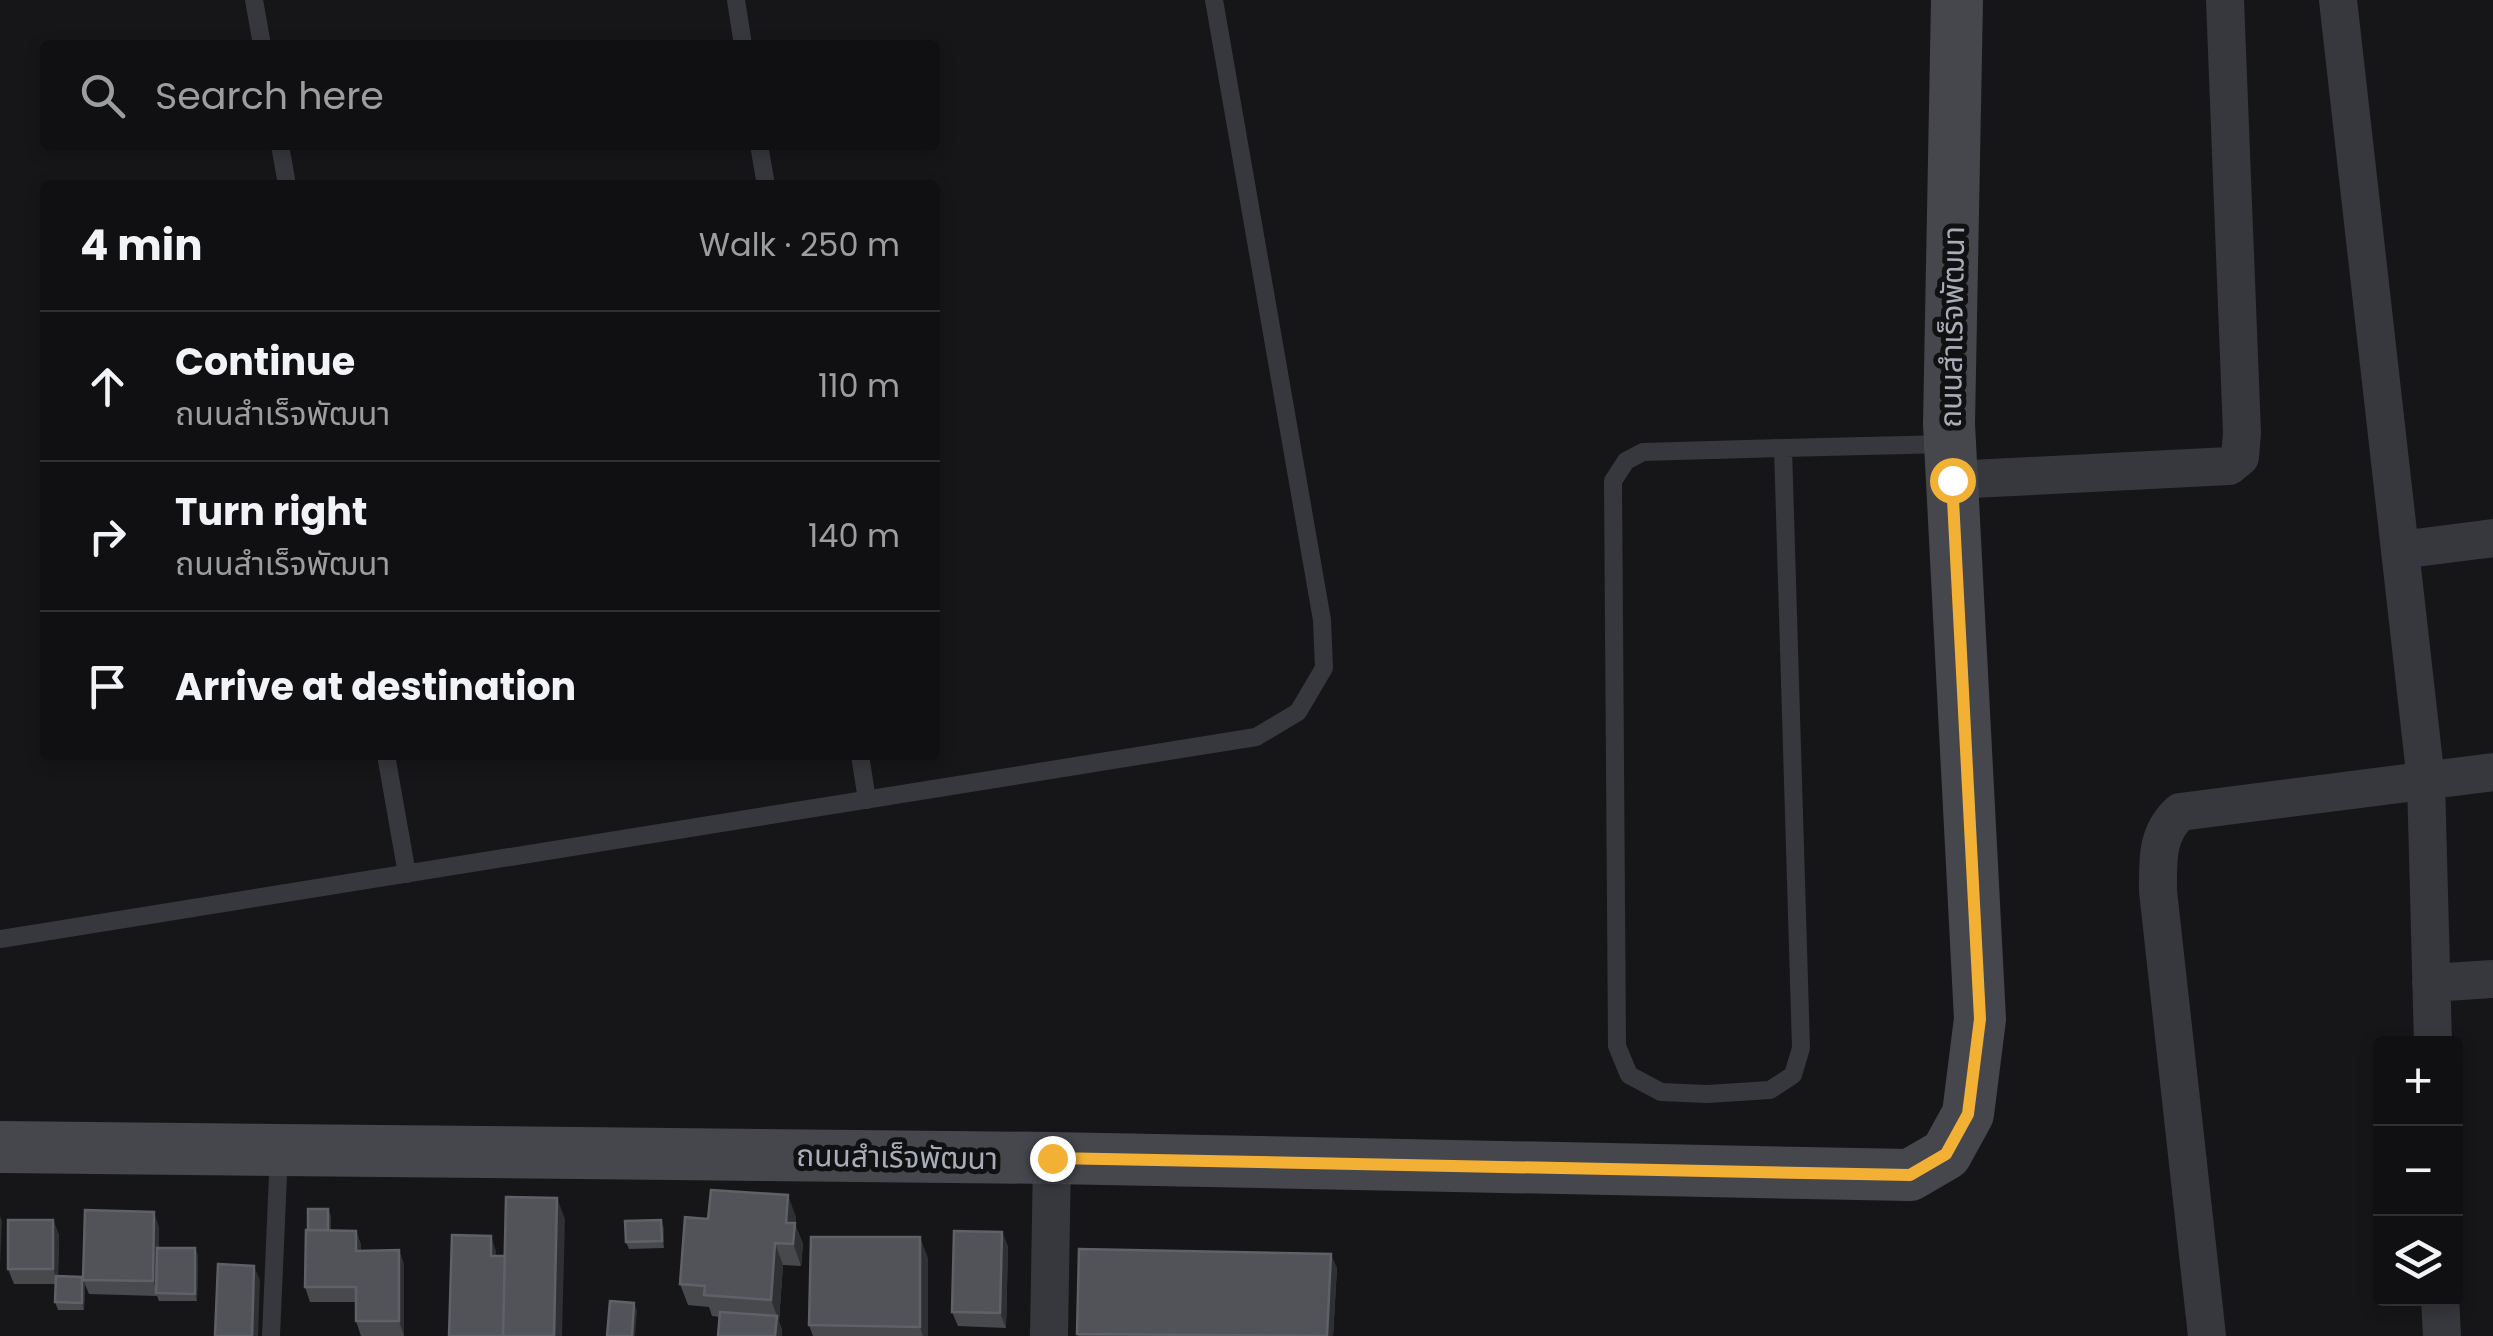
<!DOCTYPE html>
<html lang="en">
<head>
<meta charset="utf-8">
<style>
	body { margin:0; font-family:Poppins,"Noto Sans Thai",sans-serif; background:#1e1e20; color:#f1f3f6 }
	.controls { position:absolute; right:30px; bottom:30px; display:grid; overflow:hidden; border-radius:10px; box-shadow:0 5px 15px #0003 }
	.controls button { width:90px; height:90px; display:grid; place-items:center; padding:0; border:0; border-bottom:2px solid #303032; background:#101012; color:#f1f3f6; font:50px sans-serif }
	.stop { position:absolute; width:30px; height:30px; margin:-22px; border:8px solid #f2b134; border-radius:50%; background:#fff }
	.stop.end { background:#f2b134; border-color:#fff; box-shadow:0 2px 10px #0008 }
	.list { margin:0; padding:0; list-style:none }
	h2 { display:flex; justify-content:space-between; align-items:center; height:130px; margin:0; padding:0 40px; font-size:42px }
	h2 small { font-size:32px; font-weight:400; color:#9c9d9f }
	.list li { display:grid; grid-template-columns:65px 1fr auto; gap:30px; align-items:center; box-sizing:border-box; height:150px; padding:0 40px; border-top:2px solid #303032 }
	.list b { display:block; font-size:38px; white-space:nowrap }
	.list p { margin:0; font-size:32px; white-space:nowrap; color:#9c9d9f }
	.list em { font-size:32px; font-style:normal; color:#9c9d9f }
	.icon { flex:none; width:55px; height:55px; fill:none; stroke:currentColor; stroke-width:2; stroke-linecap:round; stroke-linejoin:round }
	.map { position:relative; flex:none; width:2493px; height:1336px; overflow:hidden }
	.search { position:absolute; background:#101012; box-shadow:0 5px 15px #0003; left:40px; top:40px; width:900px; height:110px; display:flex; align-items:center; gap:25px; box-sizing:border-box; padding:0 35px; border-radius:10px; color:#9c9d9f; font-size:38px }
	.panel { position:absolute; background:#101012; box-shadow:0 5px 15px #0003; left:40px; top:180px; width:900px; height:580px; border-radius:10px }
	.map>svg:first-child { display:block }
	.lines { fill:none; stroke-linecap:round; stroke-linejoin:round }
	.lane { stroke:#37383d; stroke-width:18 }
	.street { stroke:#37383d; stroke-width:38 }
	.secondary { stroke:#45474d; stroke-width:52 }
	.wall { fill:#47494d }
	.shaded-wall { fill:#2f3033 }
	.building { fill:#525359; stroke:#5f6168; stroke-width:2.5 }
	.route { stroke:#f2b134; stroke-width:12 }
	.labels { text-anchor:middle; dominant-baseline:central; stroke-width:10; stroke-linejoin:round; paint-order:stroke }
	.street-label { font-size:30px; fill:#a8adb8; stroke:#111113 }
</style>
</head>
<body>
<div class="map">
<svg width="2493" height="1336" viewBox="0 0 2493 1336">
	<rect width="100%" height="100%" fill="#161618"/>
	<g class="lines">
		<path class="lane" d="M254 0 262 45
			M736 0 743 45
			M280 145 287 185
			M759 145 766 185
			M1783 448 1801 1048 1793 1075 1770 1090 1707 1094 1661 1092 1629 1075 1617 1046 1613 481 1626 461 1643 452Z
			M1783 448 1947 444
			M386 755 407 874
			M860 755 867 800
			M0 939 1256 737 1298 712 1324 668 1322 620 1214 0
			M271 1336 279 1152"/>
		<path class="street" d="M2338 0 2426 781 2433 1044
			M1952 480 2229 466 2240 457 2242 433 2225 0
			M2400 550 2493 538
			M2431 983 2493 979
			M2440 1298 2442 1336
			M1049 1336 1052 1158
			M2207 1336 2158 891C2158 860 2156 834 2180 812L2493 772"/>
		<path class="secondary" d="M0 1147 1052 1158 1910 1175 1946 1154 1968 1114 1980 1019 1949 424 1957 0"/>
	</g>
	<path class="wall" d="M331 1216V1230L356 1231 361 1245V1251L399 1250 404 1265V1336H361L356 1321V1302H310L305 1287 308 1230Z
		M796 1217 795 1224 803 1244 801 1266 783 1265 779 1321 782 1330V1336H718L720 1317 712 1316 709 1307 688 1305 680 1284Z
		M53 1220 59 1235 58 1276 82 1277 85 1284 84 1310H58L55 1302V1284H14L8 1269Z
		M159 1227V1248L198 1255 197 1301H159L157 1296 89 1294 83 1280Z
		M664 1228V1248L629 1249 626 1242Z
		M1002 1232 1008 1247 1006 1328 958 1326 952 1312Z
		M928 1258V1336H813L809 1325Z
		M1337 1268 1333 1336H1078L1077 1334Z"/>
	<path class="shaded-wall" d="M788 1195 796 1217 795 1224 803 1244 801 1266 786 1223Z
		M557 1198 565 1219 562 1336H554Z
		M328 1209 331 1216V1245L328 1238Z
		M154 1212 159 1227V1296L153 1281Z
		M0 1216 2 1221 0 1266Z
		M53 1220 59 1235 58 1284 53 1269Z
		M661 1220 664 1228V1248L662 1241Z
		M356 1231 361 1245V1266L356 1251Z
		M1002 1232 1008 1247 1006 1328 1000 1313Z
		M491 1236 496 1251V1270L491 1256Z
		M920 1237 928 1258V1336H923L920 1327Z
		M775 1243 783 1265 779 1321 771 1300Z
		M195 1248 198 1255 197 1301 195 1294Z
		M399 1250 404 1265V1336L399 1321Z
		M1331 1254 1337 1268 1333 1336H1327Z
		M254 1266 260 1280 258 1336H252Z
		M82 1277 85 1284 84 1310 82 1303Z
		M634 1303 637 1310 635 1336H632Z
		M777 1316 782 1330V1336H775Z"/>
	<path class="building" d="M711 1190 788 1195 786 1223H795L793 1244 775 1243 771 1300 704 1295 705 1286 680 1284 685 1217 708 1219Z
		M506 1197 557 1198 554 1336H503Z
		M308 1209H328V1230H308Z
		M85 1210 154 1212 153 1281 83 1280Z
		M8 1220H53V1269H8Z
		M661 1220 662 1241 626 1242 625 1221Z
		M306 1230 356 1231V1251L399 1250V1321H356V1287H305Z
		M954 1231 1002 1232 1000 1313 952 1312Z
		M452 1235 491 1236V1256H505L503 1336H449Z
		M811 1237H920V1327L809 1325Z
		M157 1248H195V1294L156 1293Z
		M1079 1249 1331 1254 1327 1336 1077 1334Z
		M218 1264 254 1266 252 1336H215Z
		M56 1276 82 1277V1303L55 1302Z
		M610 1301 634 1303 632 1336H607Z
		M720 1312 777 1316 775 1336H718Z"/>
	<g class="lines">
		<path class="route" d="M1052 1158 1910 1175 1946 1154 1968 1114 1980 1019 1952 480"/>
	</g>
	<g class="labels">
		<g class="street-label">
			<text transform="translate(1952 327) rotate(-89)">ถนนสำเร็จพัฒนา</text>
			<text transform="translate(897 1157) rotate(1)">ถนนสำเร็จพัฒนา</text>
		</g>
	</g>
</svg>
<div class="controls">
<button>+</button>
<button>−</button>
<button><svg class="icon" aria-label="layers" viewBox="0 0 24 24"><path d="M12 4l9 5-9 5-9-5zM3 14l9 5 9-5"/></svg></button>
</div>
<div class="stop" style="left:1952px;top:480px"></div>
<div class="stop end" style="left:1052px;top:1158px"></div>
<div class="search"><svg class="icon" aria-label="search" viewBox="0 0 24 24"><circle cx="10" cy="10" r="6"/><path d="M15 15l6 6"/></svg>Search here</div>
<section class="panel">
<h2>4 min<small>Walk · 250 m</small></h2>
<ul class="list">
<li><svg class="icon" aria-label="ahead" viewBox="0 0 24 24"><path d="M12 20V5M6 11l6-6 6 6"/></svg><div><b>Continue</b><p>ถนนสำเร็จพัฒนา</p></div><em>110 m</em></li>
<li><svg class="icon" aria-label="right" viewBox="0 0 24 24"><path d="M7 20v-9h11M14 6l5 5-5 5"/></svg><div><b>Turn right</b><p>ถนนสำเร็จพัฒนา</p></div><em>140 m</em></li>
<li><svg class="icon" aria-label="arrive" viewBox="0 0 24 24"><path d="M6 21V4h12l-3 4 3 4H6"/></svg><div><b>Arrive at destination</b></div></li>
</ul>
</section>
</div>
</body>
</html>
